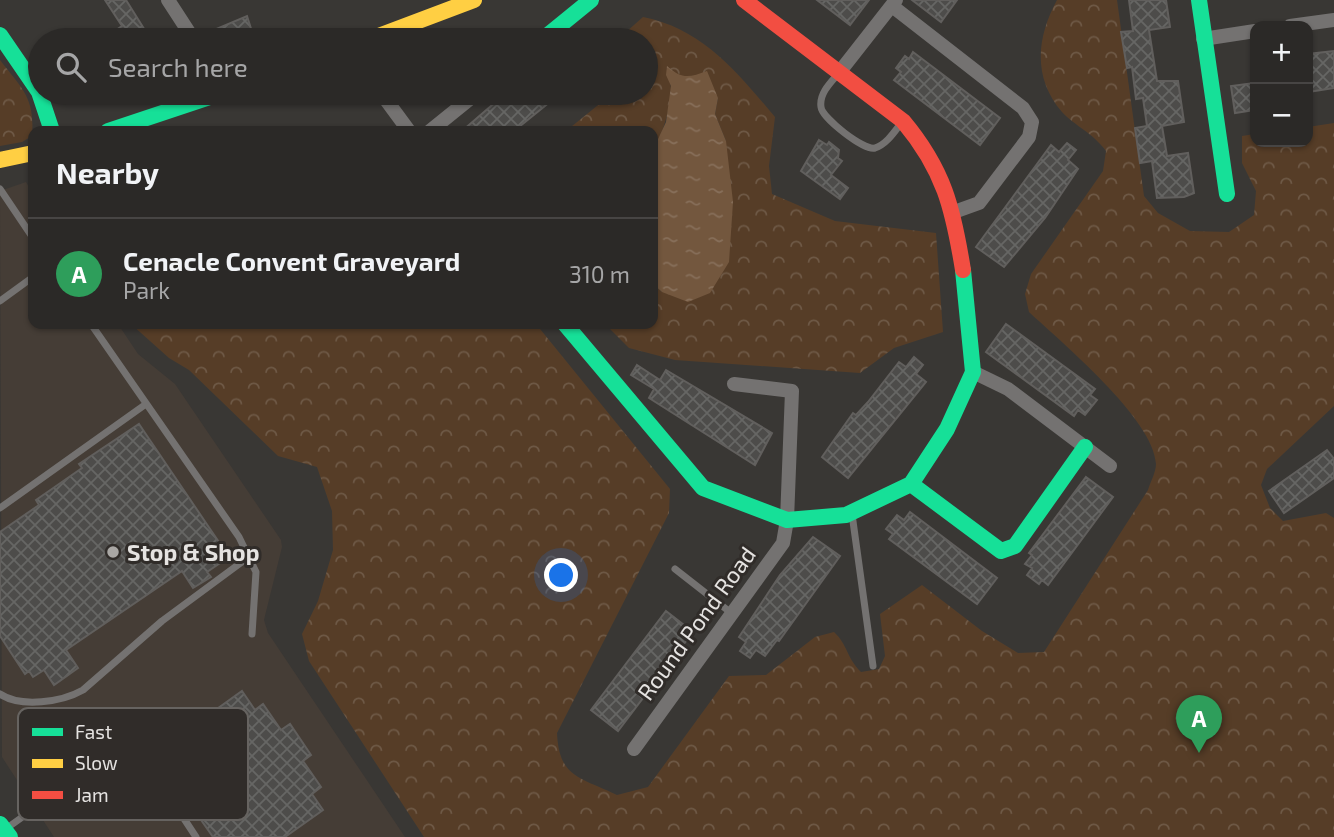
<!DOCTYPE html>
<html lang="en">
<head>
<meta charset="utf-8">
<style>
	body { margin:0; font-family:"Exo 2",sans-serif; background:#33312f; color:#f1f3f6 }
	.controls { position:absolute; right:21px; top:21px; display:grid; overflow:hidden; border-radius:14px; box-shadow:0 2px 5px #0004 }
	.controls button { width:63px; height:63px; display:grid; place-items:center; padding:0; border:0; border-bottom:2px solid #474544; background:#2b2927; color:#f1f3f6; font:35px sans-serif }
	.you { position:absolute; left:562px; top:576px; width:24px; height:24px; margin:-18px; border:5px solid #fff; border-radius:50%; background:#1a73e8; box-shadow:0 0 0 10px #1a73e833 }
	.badge { display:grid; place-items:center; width:46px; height:46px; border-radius:50%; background:#1a73e8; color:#fff; font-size:23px; font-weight:700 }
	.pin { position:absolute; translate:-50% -58px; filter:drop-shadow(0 2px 4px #0008) }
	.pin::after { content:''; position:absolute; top:37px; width:24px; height:21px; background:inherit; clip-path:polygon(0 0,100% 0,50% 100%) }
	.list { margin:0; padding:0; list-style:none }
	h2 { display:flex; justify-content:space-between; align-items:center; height:91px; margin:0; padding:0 28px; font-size:30px }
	h2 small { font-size:23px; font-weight:400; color:#a6a6a7 }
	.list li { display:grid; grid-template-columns:46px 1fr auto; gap:21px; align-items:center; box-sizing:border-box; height:112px; padding:0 28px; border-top:2px solid #474544 }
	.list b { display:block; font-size:26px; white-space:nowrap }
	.list p { margin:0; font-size:23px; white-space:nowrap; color:#a6a6a7 }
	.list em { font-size:23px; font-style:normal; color:#a6a6a7 }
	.icon { flex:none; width:38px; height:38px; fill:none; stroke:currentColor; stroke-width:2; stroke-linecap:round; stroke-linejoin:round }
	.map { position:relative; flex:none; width:1334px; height:837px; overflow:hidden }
	.search { position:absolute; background:#2b2927; box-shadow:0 2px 5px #0004; left:28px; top:28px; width:630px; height:77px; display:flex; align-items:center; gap:18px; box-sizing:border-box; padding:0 24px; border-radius:38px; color:#a6a6a7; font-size:26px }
	.panel { position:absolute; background:#2b2927; box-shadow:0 2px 5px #0004; left:28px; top:126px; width:630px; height:203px; border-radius:14px }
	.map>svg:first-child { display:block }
	.built { fill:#453d36 }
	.forest { fill:url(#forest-crowns) }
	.water { fill:url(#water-ripples) }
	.building { fill:url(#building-cross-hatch); stroke:#615f5d; stroke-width:2 }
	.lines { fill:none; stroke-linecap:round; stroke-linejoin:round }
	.lane { stroke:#747271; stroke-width:7 }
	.street { stroke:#747271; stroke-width:14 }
	.fast { stroke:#16e098; stroke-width:16 }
	.slow { stroke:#ffcf43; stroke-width:16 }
	.jam { stroke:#f24e42; stroke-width:16 }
	.poi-dot { fill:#a9a7a4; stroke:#302c29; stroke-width:2.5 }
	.labels { text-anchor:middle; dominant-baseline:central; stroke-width:6; stroke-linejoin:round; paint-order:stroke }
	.poi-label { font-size:23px; font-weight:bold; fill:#e5e3e1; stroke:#302c29; text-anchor:start }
	.street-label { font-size:23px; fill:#e5e3e1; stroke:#302c29 }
	.key { fill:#302c29; stroke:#666360; stroke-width:2 }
	.key-label { font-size:19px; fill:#e5e3e1 }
</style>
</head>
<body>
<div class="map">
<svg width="1334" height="837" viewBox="0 0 1334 837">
	<defs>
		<pattern id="forest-crowns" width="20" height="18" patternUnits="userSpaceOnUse" patternTransform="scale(1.75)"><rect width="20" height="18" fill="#563d27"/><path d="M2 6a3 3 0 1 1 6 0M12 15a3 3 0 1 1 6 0" fill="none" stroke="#6e5946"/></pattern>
		<pattern id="water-ripples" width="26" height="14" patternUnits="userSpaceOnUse" patternTransform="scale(1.75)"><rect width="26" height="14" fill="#73573e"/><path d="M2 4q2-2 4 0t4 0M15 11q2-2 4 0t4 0" fill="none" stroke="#876f5a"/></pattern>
		<pattern id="building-cross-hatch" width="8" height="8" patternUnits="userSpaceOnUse" patternTransform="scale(1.75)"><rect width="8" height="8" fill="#4d4c4a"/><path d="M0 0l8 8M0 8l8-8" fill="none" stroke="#666664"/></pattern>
	</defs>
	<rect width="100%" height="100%" fill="#393734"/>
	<path class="built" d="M26 182 33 194V324H118L138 354 175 384 281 540 282 547 264 620 268 633 405 837H54L2 757 0 191Z"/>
	<path class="forest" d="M1057 0H1117L1144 196 1158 213 1190 231 1229 232 1254 215 1256 191 1242 163V136L1255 134V142H1308V127L1334 123V406L1267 469 1261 485 1270 508 1283 521 1326 513 1334 518V837H424L309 661 302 634 318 601 333 550 332 511 317 467 278 456 189 370 169 358 131 324H536L670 489 669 513 557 733C559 778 580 777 617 795L648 787 729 676 766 675 815 637 834 632C848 645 846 657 861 672L879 669 885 656 880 614 922 585 982 631 1018 653 1044 652 1148 490C1150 483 1156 472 1156 464 1154 419 1061 342 1029 312L1025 294 1031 274 1103 171 1106 151C1092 132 1076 127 1062 112 1032 77 1037 37 1057 0Z
		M643 17C703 29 737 72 775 117L769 166 772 194 835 221 936 233 943 332 894 348 860 373 675 360 629 348 605 324H653V284L662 292 726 141 715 114 718 98 690 78 678 76 667 67C666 76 671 81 671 89 670 111 663 130 655 149L653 131H566L613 93H646V40H627L625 33Z
		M0 60C22 89 35 97 32 136L22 142 0 146Z"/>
	<path class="water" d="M667 66C681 79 689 78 707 71L718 98 715 114 726 141 733 202 729 262 710 293 688 302 662 292 653 284V150L666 122 671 86 666 75Z"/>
	<path class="building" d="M105 0H126L151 40H101L122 26Z
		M817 0H869L850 25Z
		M912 0H957L941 22Z
		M1129 0H1166L1170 27 1149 30 1157 81H1178L1184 122 1162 126 1167 156 1188 153 1194 193 1184 197 1157 198 1152 161 1140 163 1135 128 1147 126 1143 98 1136 99 1132 67 1127 68 1121 32 1133 31Z
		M247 16 254 38 204 40 202 35Z
		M1334 51V88L1308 92V54Z
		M913 52 1000 118 980 145 894 80 901 72 896 68 905 56 909 59Z
		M1255 83V110L1235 113 1231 86Z
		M506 93H561L514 131H462Z
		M819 140 827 145 829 142 839 150 838 158 842 161 831 175 848 188 840 199 801 171Z
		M1067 143 1076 150 1068 160 1078 169 1045 218 1004 267 976 247 1051 145 1059 152Z
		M1006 324 1095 389 1090 395 1097 400 1085 415 1078 410 1074 416 986 352Z
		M914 357 923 365 916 374 926 382 848 478 822 457 853 413 856 415 868 402 899 362 906 367Z
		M637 365 660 380 666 370 772 433 755 465 649 398 654 389 631 375Z
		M139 424 229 557 207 572 211 577 193 588 182 571 66 650 78 668 54 685 44 670 33 677 29 671 25 674 0 636V532L39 505 36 500 82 468 79 464Z
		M1327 450 1334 459V478L1284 513 1269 491Z
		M1086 477 1113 497 1048 585 1042 580 1039 584 1027 575 1032 568 1025 564 1032 555 1029 553Z
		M910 512 997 578 977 604 889 539 893 534 886 529 897 515 904 520Z
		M813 537 840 556 779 641 777 640 765 656 756 650 750 658 740 651 746 642 739 637 780 575Z
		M666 611 693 632 618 731 591 710Z
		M242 691 255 710 263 704 281 730 290 724 311 755 303 761 321 787 312 794 323 810 285 837H213L171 777 177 773 167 760 175 755 163 738 193 717 195 719 204 712 207 716Z"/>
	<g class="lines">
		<path class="lane" d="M838 74C830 83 819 94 821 107 822 118 864 151 875 148 887 144 895 131 902 122
			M0 189 33 238
			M0 301 33 277
			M91 324 239 537 256 572 252 634
			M0 508 146 404
			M852 514 873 666
			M675 569 730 612
			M0 694C21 708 62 702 83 690L162 621 250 556
			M127 732 196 837
			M7 828 42 803 145 763"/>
		<path class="street" d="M168 0 194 40
			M892 6 1023 108 1032 122 1029 137 979 203 954 212
			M1290 26 1334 20
			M1203 39 1255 31
			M838 74 896 0
			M381 93 409 131
			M430 131 477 93
			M973 372 1008 389 1110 466
			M634 749 783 543 787 520 792 391 734 384"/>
		<path class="fast" d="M1199 0 1227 194
			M0 35 39 92 52 131
			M542 40 591 0
			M108 131 222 93
			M565 324 703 488 787 520 846 515 911 484 947 429 973 372 963 270
			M911 484 1001 551 1015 546 1085 447
			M0 824 10 837"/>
		<path class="slow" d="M368 40 474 0
			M0 160 33 153"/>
		<path class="jam" d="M744 0 903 121C944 170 953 208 963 270"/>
	</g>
	<circle class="poi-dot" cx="113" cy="552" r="7"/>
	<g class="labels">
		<g class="poi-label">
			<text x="127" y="552">Stop &amp; Shop</text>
		</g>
		<g class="street-label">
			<text transform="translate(696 623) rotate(-54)">Round Pond Road</text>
		</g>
	</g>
	<rect x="18" y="708" width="230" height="112" rx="10" class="key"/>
	<rect x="32" y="728" width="31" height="8" fill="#16e098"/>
	<rect x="32" y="759" width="31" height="9" fill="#ffcf43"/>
	<rect x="32" y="791" width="31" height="8" fill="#f24e42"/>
	<g class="key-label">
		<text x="75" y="739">Fast</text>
		<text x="75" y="770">Slow</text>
		<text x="75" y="802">Jam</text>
	</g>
</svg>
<div class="controls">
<button>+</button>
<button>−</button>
</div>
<div class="you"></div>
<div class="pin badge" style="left:1199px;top:753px;background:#2e9e5b">A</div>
<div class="search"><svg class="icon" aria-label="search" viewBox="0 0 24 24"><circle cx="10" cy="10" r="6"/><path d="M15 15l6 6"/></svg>Search here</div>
<section class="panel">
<h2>Nearby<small></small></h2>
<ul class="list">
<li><span class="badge" style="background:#2e9e5b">A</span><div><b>Cenacle Convent Graveyard</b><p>Park</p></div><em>310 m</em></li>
</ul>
</section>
</div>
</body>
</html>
